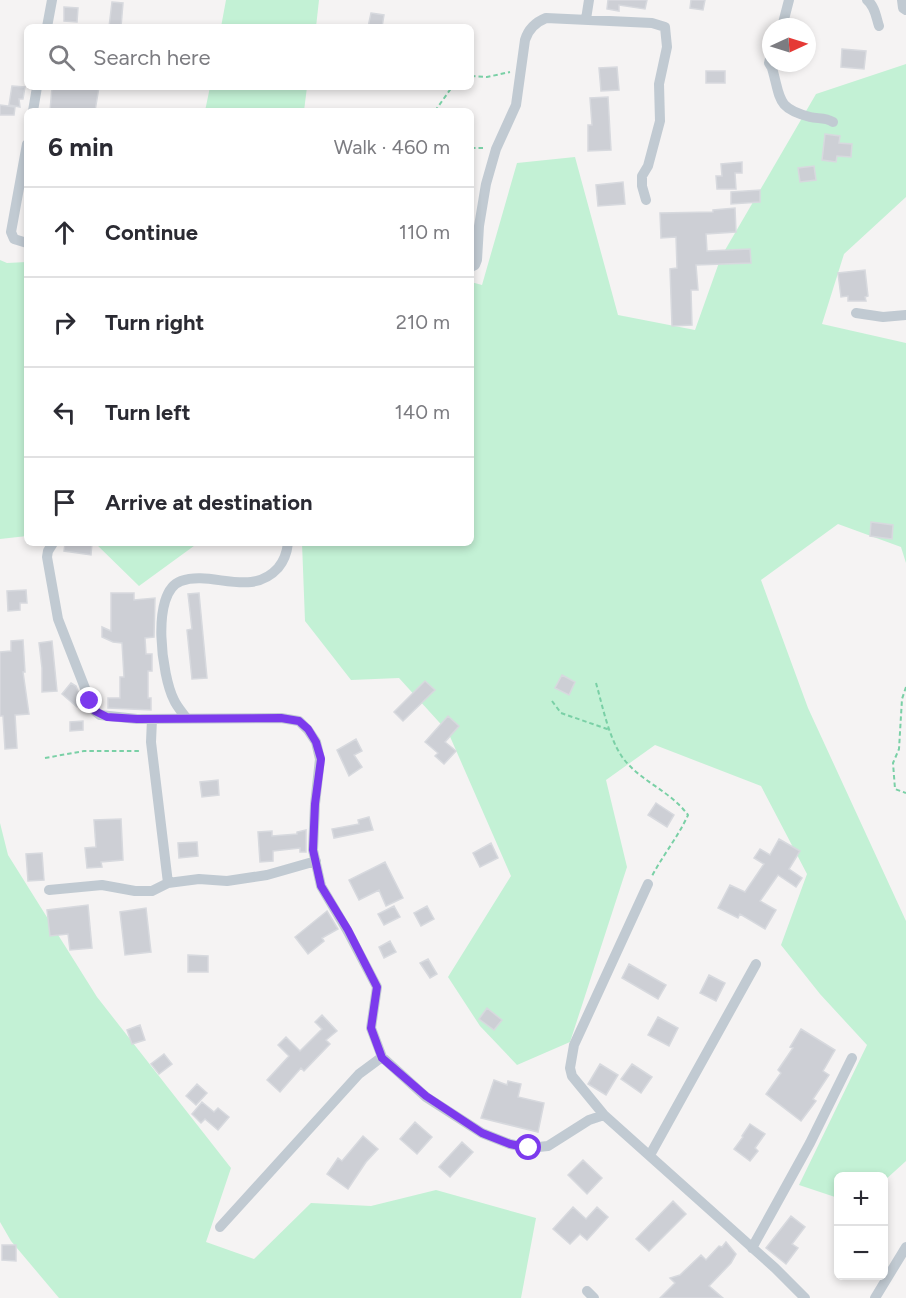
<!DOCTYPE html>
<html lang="en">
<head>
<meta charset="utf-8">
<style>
	body { margin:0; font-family:Figtree,sans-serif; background:#f2f2f3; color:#2b2b33 }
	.controls { position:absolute; right:18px; bottom:18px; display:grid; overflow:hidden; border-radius:9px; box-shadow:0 3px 9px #0003 }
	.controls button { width:54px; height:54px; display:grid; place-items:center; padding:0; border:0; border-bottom:2px solid #e1e1e2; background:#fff; color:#2b2b33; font:30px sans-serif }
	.compass { position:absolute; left:762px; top:18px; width:54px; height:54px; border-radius:50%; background:#fff; box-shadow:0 3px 9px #0003; rotate:86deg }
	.stop { position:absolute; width:18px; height:18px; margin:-14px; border:4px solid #7c3aed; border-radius:50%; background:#fff }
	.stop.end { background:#7c3aed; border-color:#fff; box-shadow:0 2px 6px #0008 }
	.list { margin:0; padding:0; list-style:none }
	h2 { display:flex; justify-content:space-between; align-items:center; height:78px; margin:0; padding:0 24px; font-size:26px }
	h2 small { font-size:20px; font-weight:400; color:#7c7c81 }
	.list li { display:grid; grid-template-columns:39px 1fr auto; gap:18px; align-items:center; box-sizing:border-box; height:90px; padding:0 24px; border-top:2px solid #e1e1e2 }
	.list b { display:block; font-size:22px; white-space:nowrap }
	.list em { font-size:20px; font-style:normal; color:#7c7c81 }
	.icon { flex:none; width:33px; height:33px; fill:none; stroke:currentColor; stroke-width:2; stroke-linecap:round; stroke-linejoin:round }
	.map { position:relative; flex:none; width:906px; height:1298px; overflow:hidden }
	.search { position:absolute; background:#fff; box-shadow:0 3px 9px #0003; left:24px; top:24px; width:450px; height:66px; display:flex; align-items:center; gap:15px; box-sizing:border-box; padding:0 21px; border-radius:9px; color:#7c7c81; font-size:22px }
	.panel { position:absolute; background:#fff; box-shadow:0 3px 9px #0003; left:24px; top:108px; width:450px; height:438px; border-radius:9px }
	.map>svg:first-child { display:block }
	.green { fill:#c3f1d5 }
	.building { fill:#cdcfd5; stroke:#d7d9de; stroke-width:1.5 }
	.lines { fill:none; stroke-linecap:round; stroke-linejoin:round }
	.path { stroke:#7ad0a6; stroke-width:2; stroke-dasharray:4.5 3; stroke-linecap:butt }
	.street { stroke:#c1cad2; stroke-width:10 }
	.route { stroke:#7c3aed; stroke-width:8 }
</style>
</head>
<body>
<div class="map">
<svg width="906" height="1298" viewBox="0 0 906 1298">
	<rect width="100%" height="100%" fill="#f5f3f3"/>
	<path class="green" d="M226 0H319L316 27H221Z
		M906 64V197L844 254 822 324 906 343V563L901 547 838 524 761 580 808 708 906 921V1161L884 1181V1176H838V1198L799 1185 867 1045 820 994 781 945 807 874 761 786 655 745 606 780 627 867 570 1042 517 1065 480 1026 448 977 511 876 448 732 399 678 351 680 305 621 302 543H471V282L482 285 517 163 575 157 618 315 695 330 721 257 816 94Z
		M210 87H307L304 111H205Z
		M0 260 7 263 27 262V536L0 539Z
		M95 543H198L139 586Z
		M0 823 8 855 97 997 231 1168 206 1242 254 1259 311 1203 371 1206 436 1190 536 1218 521 1298H59L11 1241 0 1222Z"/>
	<path class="building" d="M608 0H647L645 9 619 5V11L607 9Z
		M691 0H705L703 10 690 8Z
		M112 2 123 3 121 27H109Z
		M64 7 78 8 77 22 64 21Z
		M371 13 384 15 382 27H368Z
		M842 49 866 51 864 69 841 67Z
		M617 67 619 90 601 91 599 68Z
		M706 71H725V83H706Z
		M12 86 25 87 23 99H19L20 107 9 105Z
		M52 87H99L95 111H50Z
		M608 97 611 150 588 151V125H592L590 98Z
		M0 105 15 107 14 115H0Z
		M825 134 840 136 839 143 852 144 851 157 837 156 836 162 822 160Z
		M742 162V173H735L736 189H717L716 176H722L721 164Z
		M814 166 816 180 800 182 798 168Z
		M623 182 625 204 598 206 596 185Z
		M760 190V202L731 204V192Z
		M735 208 736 232 706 234 707 251 750 249 751 263 696 265 698 290H691L692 325 672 326 670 269 677 268 676 237 661 238 660 213 713 212V210Z
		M865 270 868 296 865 297 866 301H848V296L841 297 838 273Z
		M871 522 893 525 892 539 870 536Z
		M65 543H92L91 555 64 551Z
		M26 590 27 603H20V610L8 611 7 591Z
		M111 593H134V600L155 598 154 637 145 638 146 654H152V671H148V698H151V710L108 708V698H120V677H124L122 643 113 642 102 637V627L111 631Z
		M199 593 207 678 192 679 187 630 192 629 188 594Z
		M23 640 25 672H23L29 714 15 715 17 748 5 749 3 716H0V652L11 651V641Z
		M52 641 57 691 42 692V668L39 643Z
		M562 675 575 682 569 695 555 688Z
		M425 681 435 690 403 721 394 712Z
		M71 683 76 686 82 701 77 707 62 694Z
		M448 716 459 726 445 742 456 751 444 764 435 756 438 753 425 742Z
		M83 721V730L70 731V722Z
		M356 739 362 751 354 755 362 767 349 776 337 750Z
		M218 780 219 795 202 797 200 782Z
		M656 803 674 815 667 827 648 815Z
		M369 817 373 830 334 838 332 829 359 824 358 820Z
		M121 819 123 860 101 862 102 867 87 868 85 848 96 847 94 820Z
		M306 830V852H300V848L273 851V861L260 862 258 832 272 831V836L297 834V832Z
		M779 839 800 851 789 869 802 878 796 887 778 875 760 901 776 910 765 929 740 914 738 918 718 908 730 885 745 892 764 864 754 858 760 849 770 855Z
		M197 842 198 856 179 858 178 843Z
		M491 843 498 858 480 867 473 853Z
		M42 853 44 880 28 881 26 854Z
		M385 862 403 898 386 906 379 890 359 900 349 880Z
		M88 905 92 948 70 950 68 934 50 936 47 910Z
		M394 906 400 917 384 925 378 914Z
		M427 906 434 919 421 926 414 913Z
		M146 908 151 952 125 955 120 912Z
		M327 911 338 929 322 938 324 941 308 954 295 937Z
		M390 941 396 952 384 958 379 947Z
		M188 955 208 956V972H188Z
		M428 959 437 974 430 978 420 963Z
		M629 964 666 985 658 999 622 978Z
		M709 975 725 983 716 1001 700 993Z
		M487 1008 502 1020 494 1030 479 1019Z
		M322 1015 337 1031 326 1040 330 1044 304 1071 301 1068 280 1092 267 1080 289 1056 278 1045 286 1037 300 1051 322 1029 315 1022Z
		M658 1017 678 1028 669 1046 648 1035Z
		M140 1025 145 1040 132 1044 127 1030Z
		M801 1029 835 1050 823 1071 829 1075 813 1099 816 1101 801 1121 766 1094 781 1073 778 1070 793 1048 790 1047Z
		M164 1054 172 1064 159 1074 151 1064Z
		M600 1064 618 1075 606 1095 588 1084Z
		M632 1064 652 1077 641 1093 621 1079Z
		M494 1080 507 1085 508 1081 521 1084 518 1097 544 1103 538 1132 481 1118Z
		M197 1084 207 1093 196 1105 186 1096Z
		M202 1102 214 1112 218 1108 229 1117 218 1130 205 1119 201 1123 192 1114Z
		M415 1122 432 1137 417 1154 400 1139Z
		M750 1124 765 1134 755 1148 758 1151 750 1161 734 1149 743 1137 742 1136Z
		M363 1136 378 1149 366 1162 348 1189 327 1174 338 1158 342 1161Z
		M462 1142 473 1152 450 1177 439 1167Z
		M583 1160 602 1178 587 1194 568 1175Z
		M673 1201 686 1214 649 1251 636 1239Z
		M573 1207 586 1219 597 1207 608 1217 587 1240 580 1234 570 1244 553 1229Z
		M791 1216 805 1227 792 1244 798 1248 786 1264 766 1248Z
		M726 1242 736 1254 731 1263 709 1286 723 1298H660L675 1283 670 1278 680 1275 701 1255 706 1260 719 1246 722 1247Z
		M2 1245H16V1261L2 1260Z"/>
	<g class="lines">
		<path class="path" d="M471 76 487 77 510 72
			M435 111 452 87
			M471 148H486
			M596 683C603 707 610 746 628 764 645 783 671 792 688 815 678 837 663 855 652 876
			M906 687 902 699 899 749 893 763 895 789 906 793
			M552 701 561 713 610 730
			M45 758 84 751H140"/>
		<path class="street" d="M867 0C875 6 876 17 879 26
			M902 0 903 8 906 10
			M586 19 589 0
			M47 27 52 0
			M782 27 789 0
			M771 54 769 63 772 68C781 99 776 108 810 117 818 119 825 117 833 122
			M33 111 37 87
			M27 144 11 232 14 239 27 243
			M471 267 475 265 477 260 479 226 486 184 496 149 516 105 525 40C528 30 536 22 546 18L652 23 665 27 667 47 659 84 660 121 648 166 642 176V186L646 200
			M856 313 883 317 906 315
			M53 543 48 551 47 557 58 619 90 701 95 711 100 715 137 719 281 718 299 721 308 730 316 742 320 759 315 804 313 850 321 886 347 930 377 987 371 1028 382 1057 426 1097 482 1133 510 1144 529 1148 548 1146 589 1120 604 1115
			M152 719 151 742 168 883
			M187 719C183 713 177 707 174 700 162 677 150 592 181 581 212 570 251 598 278 568 284 561 287 552 288 543
			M648 884 574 1045 570 1068 572 1076 604 1115 775 1268 805 1298
			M49 890 102 885 135 891H152L168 883 199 879 227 881 267 875 316 861
			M650 1155 756 964
			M220 1227 359 1074 382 1057
			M752 1248 810 1143 852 1058
			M587 1291 594 1298
			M875 1298 906 1247"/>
	</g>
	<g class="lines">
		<path class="route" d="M90 701 95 711 107 717 137 719 281 718 299 721 308 729 316 742 321 759 315 804 313 850 321 886 348 930 377 987 371 1028 382 1058 426 1096 482 1133 510 1144 529 1148"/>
	</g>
</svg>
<div class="controls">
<button>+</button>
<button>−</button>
</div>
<svg class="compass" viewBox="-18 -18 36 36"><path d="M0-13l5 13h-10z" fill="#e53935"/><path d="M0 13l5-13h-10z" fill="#7c7c81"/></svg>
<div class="stop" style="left:529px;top:1148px"></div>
<div class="stop end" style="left:90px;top:701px"></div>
<div class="search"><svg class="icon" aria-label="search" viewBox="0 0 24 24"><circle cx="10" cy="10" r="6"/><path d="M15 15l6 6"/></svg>Search here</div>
<section class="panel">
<h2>6 min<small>Walk · 460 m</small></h2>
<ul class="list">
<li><svg class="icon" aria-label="ahead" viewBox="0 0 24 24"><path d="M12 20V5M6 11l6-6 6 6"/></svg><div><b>Continue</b></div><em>110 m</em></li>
<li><svg class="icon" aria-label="right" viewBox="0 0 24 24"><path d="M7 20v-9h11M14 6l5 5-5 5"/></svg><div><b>Turn right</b></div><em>210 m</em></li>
<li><svg class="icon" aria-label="left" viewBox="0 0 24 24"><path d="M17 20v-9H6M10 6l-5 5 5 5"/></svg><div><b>Turn left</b></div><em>140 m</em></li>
<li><svg class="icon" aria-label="arrive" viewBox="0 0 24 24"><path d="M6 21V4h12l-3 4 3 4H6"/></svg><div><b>Arrive at destination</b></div></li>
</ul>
</section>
</div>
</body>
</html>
